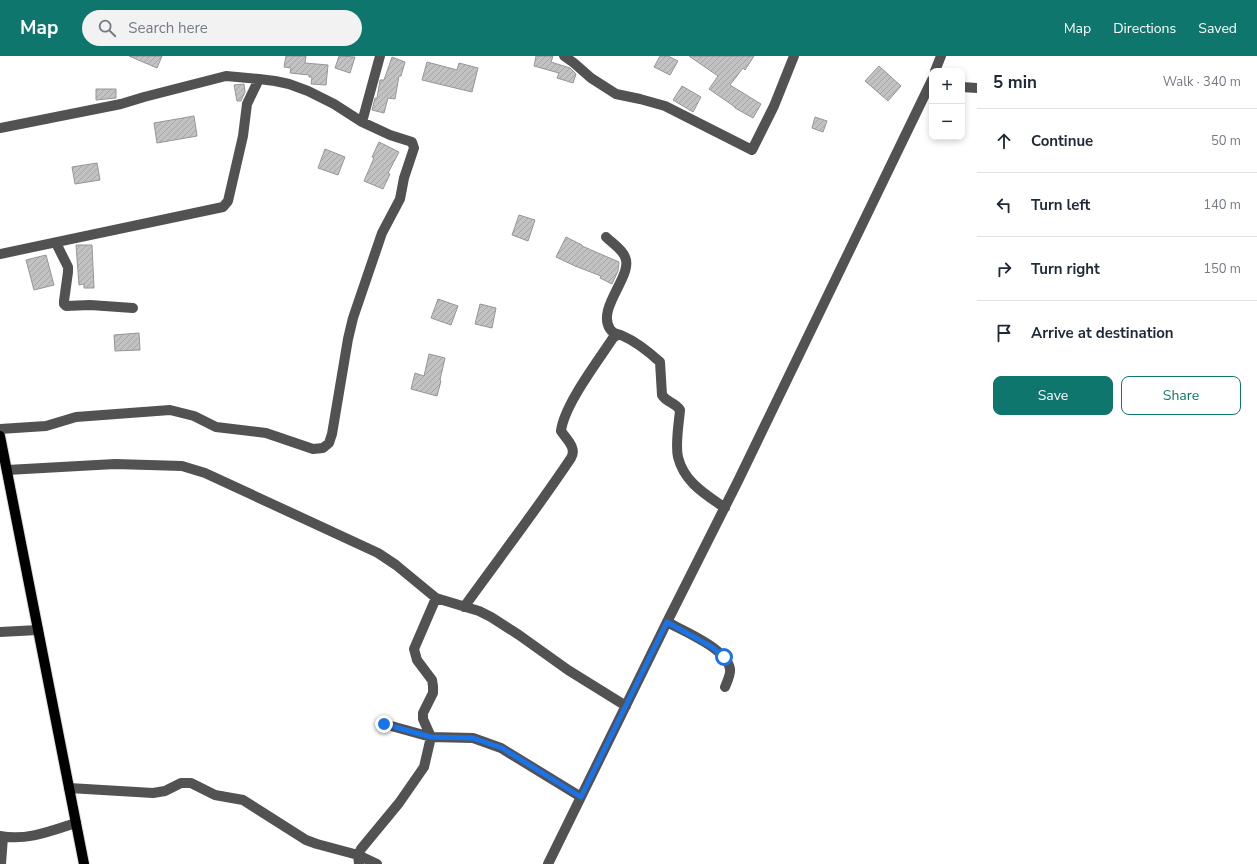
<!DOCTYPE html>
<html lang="en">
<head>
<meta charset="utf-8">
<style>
	body { margin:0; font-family:"Nunito Sans",sans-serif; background:#f2f2f3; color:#1f2937 }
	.controls { position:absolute; right:12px; top:12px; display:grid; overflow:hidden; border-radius:8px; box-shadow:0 2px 6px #0003 }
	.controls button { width:36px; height:36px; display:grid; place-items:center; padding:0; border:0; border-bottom:1px solid #e0e1e3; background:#fff; color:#1f2937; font:20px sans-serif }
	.stop { position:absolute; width:12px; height:12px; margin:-9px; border:3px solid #1a73e8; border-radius:50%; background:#fff }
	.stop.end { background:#1a73e8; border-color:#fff; box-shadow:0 1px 4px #0008 }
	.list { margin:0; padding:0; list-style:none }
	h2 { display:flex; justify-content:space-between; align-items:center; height:52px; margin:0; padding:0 16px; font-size:17px }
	h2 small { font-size:13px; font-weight:400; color:#747a83 }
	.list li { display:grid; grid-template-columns:26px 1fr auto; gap:12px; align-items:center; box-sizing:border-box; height:64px; padding:0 16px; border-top:1px solid #e0e1e3 }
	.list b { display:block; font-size:15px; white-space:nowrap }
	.list em { font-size:13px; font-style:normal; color:#747a83 }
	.actions { display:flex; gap:8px; padding:12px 16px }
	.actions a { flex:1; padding:9px 0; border:1px solid #0f766e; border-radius:8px; text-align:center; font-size:14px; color:#0f766e }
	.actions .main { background:#0f766e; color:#fff }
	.icon { flex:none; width:22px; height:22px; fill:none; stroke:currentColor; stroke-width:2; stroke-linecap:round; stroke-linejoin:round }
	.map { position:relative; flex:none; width:977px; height:808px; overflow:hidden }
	header { display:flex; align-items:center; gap:24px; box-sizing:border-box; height:56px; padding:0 20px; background:#0f766e; color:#fff }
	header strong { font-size:19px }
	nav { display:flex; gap:22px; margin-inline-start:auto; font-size:14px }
	.search { width:280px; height:36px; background:#f2f2f3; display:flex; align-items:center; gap:10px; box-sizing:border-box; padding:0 14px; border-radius:22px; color:#747a83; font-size:15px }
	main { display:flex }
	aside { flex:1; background:#fff }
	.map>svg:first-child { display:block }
	.building { fill:url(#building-hatch); stroke:#969696 }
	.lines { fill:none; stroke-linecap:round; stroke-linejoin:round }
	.major-casing { stroke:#dbdbdb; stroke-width:12 }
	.minor { stroke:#525252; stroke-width:10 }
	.major { stroke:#000; stroke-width:10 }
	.route { stroke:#1a73e8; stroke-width:5 }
</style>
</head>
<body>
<header>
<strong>Map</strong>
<div class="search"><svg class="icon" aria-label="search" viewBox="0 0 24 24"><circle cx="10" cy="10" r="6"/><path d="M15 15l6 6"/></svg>Search here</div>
<nav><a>Map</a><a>Directions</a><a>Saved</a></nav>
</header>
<main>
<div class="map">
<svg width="977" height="808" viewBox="0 0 977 808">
	<defs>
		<pattern id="building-hatch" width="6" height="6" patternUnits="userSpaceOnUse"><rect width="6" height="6" fill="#c2c2c2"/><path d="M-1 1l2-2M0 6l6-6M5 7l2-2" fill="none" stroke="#a5a5a5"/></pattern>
	</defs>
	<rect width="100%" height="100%" fill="#fff"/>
	<path class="building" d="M129 0H162L157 12Z
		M286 0H306L305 7 328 9 326 29 311 28 312 21H309V19L290 17 291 12 284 11Z
		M339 0 355 1 350 17 335 12Z
		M536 0H553L551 6 570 12 576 18 573 27 557 22 559 17 534 10Z
		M660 0H668L678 5 670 19 654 11Z
		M689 0H754L745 14 743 12 730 29 761 48 753 62 735 52V51L709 33 718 20Z
		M392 1 405 6 401 20H399L395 43 388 42 384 57 372 54 375 42H377L380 24H384Z
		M427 6 457 14 459 7 478 12 472 36 422 24Z
		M879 10 901 30 888 45 865 25Z
		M244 28 245 36 241 45H237L234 29Z
		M682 30 701 41 693 56 673 44Z
		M96 33H116V42L96 44Z
		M194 60 197 80 157 87 154 67Z
		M815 61 827 65 823 76 812 72Z
		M379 86 399 96 388 117 390 118 383 133 364 125 374 102 372 101Z
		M325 93 345 101 338 119 318 112Z
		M97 107 100 124 75 128 72 111Z
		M519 159 535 164 528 185 512 179Z
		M566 181 582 189V190L619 206 618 215 612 228 600 222 601 220 575 210 556 201Z
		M76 189H92L94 232H84V228L79 229Z
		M46 199 54 229 34 234 26 204Z
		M438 243 458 250 451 269 431 262Z
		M480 248 496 252 492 272 475 268Z
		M139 277 140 294 115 295 114 279Z
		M429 298 445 302 440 324 441 325 437 340 411 333 415 317 424 320Z"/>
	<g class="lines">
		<defs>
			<path id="major" d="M0 380 84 808"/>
		</defs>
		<use href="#major" class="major-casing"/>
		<path class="minor" d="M564 0 574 7 591 22 616 38 640 43 665 50 752 94 774 50 794 0
			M935 15 941 0
			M962 31 977 32
			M362 66 380 0
			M0 72 121 48 144 41 226 20 259 23 275 25 289 28 308 35 334 48 362 66 390 79 412 86 414 92 404 122 400 143 382 177 353 262 348 283 332 378 329 387 323 392 313 393 266 377 216 371 194 360 170 354 76 361 46 370 0 373
			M606 181C612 187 622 193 625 201 634 219 596 252 610 273 614 279 616 277 623 280 637 286 649 296 660 306L662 339C667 347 675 346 680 354 679 367 675 388 678 401 684 426 705 438 725 452
			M56 187 68 211V216L64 245V248L66 250 90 249 133 252
			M0 198 223 151 228 145 243 80 247 48 259 23
			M7 414 115 408 182 410 205 417 378 497 396 509 436 542 479 555 491 561 519 579 568 614 626 650
			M464 551C500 501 537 453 571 402 577 392 567 384 561 375 564 349 598 305 613 282L617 279
			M667 566C684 575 727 593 730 613 731 618 727 626 725 631
			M0 576 38 574
			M384 668 431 681 473 682 501 692 581 741
			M69 732 153 737 165 735 181 727H191L215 739 243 744 306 784 317 788 358 799 377 808
			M0 780C27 785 51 775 76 767
			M1 808 3 781
			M359 808 358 799 361 793 399 747 424 711 431 681 423 663V657L433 637V630L432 624 417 604 414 593 436 542
			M548 808 667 566 738 425 932 24"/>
		<use href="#major" class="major"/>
	</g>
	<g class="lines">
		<path class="route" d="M384 668 431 681 473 682 502 692 581 741 667 566 712 591 724 601"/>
	</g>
</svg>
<div class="controls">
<button>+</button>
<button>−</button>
</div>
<div class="stop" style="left:724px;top:601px"></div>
<div class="stop end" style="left:384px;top:668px"></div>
</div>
<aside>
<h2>5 min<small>Walk · 340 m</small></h2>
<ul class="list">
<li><svg class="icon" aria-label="ahead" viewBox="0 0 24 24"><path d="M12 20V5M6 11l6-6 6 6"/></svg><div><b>Continue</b></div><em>50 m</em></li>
<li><svg class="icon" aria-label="left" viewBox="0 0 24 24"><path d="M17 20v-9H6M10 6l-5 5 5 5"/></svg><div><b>Turn left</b></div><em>140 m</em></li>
<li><svg class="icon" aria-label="right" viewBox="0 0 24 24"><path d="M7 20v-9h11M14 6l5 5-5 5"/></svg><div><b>Turn right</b></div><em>150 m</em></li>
<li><svg class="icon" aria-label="arrive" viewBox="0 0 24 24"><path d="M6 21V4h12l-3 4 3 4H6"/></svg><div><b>Arrive at destination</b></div></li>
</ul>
<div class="actions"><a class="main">Save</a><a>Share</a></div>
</aside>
</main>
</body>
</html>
